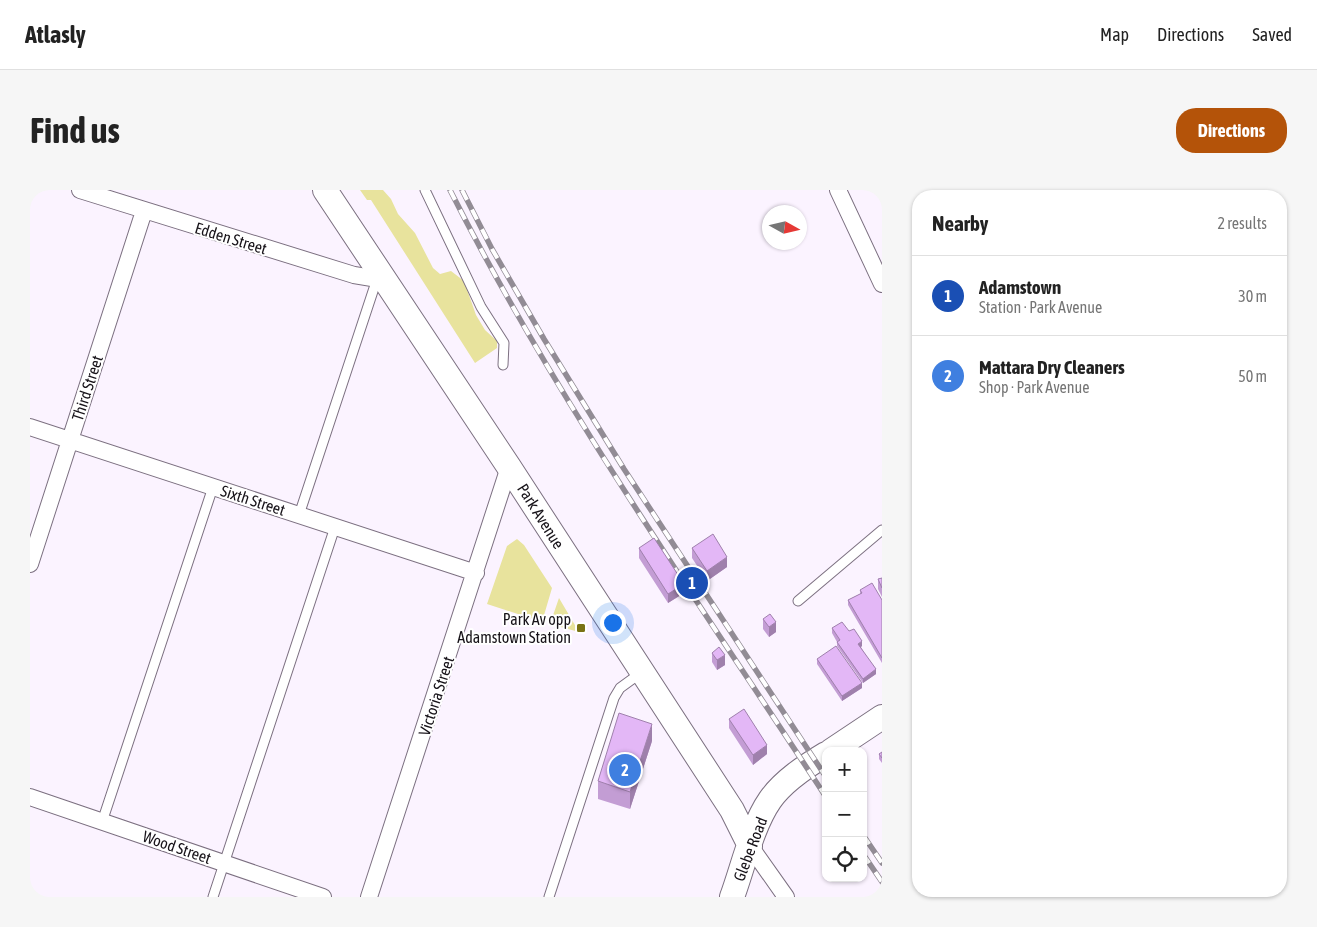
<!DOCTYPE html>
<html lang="en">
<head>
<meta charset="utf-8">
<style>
	body { margin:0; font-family:"Asap Condensed",sans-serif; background:#f6f6f6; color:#222 }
	.controls { position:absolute; right:15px; bottom:15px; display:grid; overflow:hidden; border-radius:10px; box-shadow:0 1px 4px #0004 }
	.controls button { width:45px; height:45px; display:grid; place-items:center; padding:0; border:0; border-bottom:1px solid #e0e0e0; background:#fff; color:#222; font:25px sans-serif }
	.compass { position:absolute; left:732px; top:15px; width:45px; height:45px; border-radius:50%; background:#fff; box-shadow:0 1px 4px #0004; rotate:98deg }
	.you { position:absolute; left:582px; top:432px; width:18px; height:18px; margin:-12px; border:4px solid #fff; border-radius:50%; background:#1a73e8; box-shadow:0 0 0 8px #1a73e833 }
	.badge { display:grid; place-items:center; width:32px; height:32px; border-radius:50%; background:#b45309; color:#fff; font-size:16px; font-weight:700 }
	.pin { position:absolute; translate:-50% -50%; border:2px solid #fff; box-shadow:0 1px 5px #0006 }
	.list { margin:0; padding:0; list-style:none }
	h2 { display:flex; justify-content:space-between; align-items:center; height:65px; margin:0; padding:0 20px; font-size:21px }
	h2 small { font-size:16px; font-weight:400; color:#767676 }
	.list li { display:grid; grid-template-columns:32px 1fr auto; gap:15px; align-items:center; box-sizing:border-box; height:80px; padding:0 20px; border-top:1px solid #e0e0e0 }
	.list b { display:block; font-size:19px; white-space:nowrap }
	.list p { margin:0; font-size:16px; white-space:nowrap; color:#767676 }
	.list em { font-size:16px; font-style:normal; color:#767676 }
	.icon { flex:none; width:28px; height:28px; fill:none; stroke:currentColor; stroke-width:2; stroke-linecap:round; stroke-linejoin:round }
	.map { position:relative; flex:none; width:852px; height:707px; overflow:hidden; border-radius:20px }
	header { display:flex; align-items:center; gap:30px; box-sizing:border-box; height:70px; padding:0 25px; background:#fff; border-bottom:1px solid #e0e0e0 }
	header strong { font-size:24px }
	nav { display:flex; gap:28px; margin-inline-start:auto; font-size:18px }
	.intro { display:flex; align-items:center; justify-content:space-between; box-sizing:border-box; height:120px; padding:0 30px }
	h1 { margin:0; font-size:35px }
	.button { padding:12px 22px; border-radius:20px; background:#b45309; color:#fff; font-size:18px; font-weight:700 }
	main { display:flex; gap:30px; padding:0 30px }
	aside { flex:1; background:#fff; border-radius:20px; box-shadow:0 1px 4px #0004 }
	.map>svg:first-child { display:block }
	.green { fill:#e8e39d }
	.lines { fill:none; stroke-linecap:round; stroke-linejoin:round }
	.service-casing { stroke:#7c7081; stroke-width:11 }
	.minor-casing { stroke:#7c7081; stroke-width:18 }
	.secondary-casing { stroke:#7c7081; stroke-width:26 }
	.service { stroke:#fff; stroke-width:9 }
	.minor { stroke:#fff; stroke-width:16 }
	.secondary { stroke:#fff; stroke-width:24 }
	.rail-casing { stroke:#928c95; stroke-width:5.5 }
	.rail { stroke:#fff; stroke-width:4; stroke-dasharray:11; stroke-linecap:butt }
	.wall { fill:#c39dd4 }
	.shaded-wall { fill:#9f80ac }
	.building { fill:#e3b7f6; stroke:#9f80ac }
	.poi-dot { fill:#797214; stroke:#fff; stroke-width:2 }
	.labels { text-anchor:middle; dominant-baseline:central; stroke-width:4; stroke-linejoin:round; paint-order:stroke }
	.street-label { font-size:16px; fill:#171319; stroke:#fff }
	.poi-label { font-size:16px; fill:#171319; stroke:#fff; text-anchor:end }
</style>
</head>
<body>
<header>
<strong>Atlasly</strong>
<nav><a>Map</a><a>Directions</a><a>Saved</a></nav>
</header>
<div class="intro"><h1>Find us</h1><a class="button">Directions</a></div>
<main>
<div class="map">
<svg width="852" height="707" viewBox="0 0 852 707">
	<rect width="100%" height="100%" fill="#fbf3ff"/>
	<path class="green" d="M330 0H353L361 9 368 24 385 43 403 78 410 84 421 81 434 91 446 125 455 140 467 151V158L445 173 341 10H337Z
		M487 349 494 355 522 398 512 432 457 414 477 356Z
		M529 408 549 442 520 434Z"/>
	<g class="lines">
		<defs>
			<path id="service" d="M395 0 451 117 474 153 473 175
				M269 325 347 89
				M768 411 852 340
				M72 632 183 297
				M183 707 305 337
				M519 707 584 508 590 498 612 482"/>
			<path id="minor" d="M50 0 324 85 354 90
				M808 0 852 94
				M0 237 446 383
				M0 374 114 21
				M0 607 293 707
				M720 656 756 707
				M339 707 479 277"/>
			<path id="secondary" d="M295 0 479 277 702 620 720 656
				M801 561 852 527
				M702 707C713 677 722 636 740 610 753 591 776 576 796 564"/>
		</defs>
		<use href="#service" class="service-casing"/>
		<use href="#minor" class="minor-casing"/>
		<use href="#secondary" class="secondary-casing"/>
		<use href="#service" class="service"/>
		<use href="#minor" class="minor"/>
		<use href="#secondary" class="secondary"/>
		<defs>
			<path id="rail" d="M420 0C527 212 666 408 796 607
				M432 0 462 59 514 149 594 279 796 587
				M833 645 852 673
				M833 664 852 692"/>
		</defs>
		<use href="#rail" class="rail-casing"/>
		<use href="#rail" class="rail"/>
	</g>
	<path class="wall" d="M609 358 654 403 638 413 609 368Z
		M662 358 697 377 677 391 662 368Z
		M852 388V407L848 399V389Z
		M830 400 852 410V473L818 415V410L830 404Z
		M733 429 746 442 739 447 733 439Z
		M802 438 832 456 831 457 846 484 833 493 807 456V452L802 443Z
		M682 463 695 475 687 480 682 472Z
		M787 469 832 498 812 511 787 474Z
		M699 529 737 564 723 575 699 538Z
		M622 551 600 619 568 609V591Z
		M852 562V573L849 569V564Z"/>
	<path class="shaded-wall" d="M697 367V377L677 391V381Z
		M654 394V403L638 413V404Z
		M746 432V442L739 447V437Z
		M832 451V456L828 459V454Z
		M695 465V475L687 480V470Z
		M846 479V484L833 493V489Z
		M832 493V498L812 511V506Z
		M622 534V551L600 619V602Z
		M737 555V564L723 575V565Z"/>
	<path class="building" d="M683 344 697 367 677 381 662 358Z
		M624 348 654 394 638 404 609 358Z
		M852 388V398L848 389Z
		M842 393 852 410V468L818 410 832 403 830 400Z
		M740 424 746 432 739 437 733 429Z
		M812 432 819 441 824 439 832 451 828 454 846 479 833 489 807 452 810 450 802 438Z
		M806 456 832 493 812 506 787 469Z
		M689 457 695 465 687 470 682 463Z
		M714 519 737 555 723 565 699 529Z
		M589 523 622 534 600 602 568 591Z
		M852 562V568L849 564Z"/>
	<rect class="poi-dot" x="546" y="433" width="10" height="10" rx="2.5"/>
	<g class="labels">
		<g class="street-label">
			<text transform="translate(201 48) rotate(17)">Edden Street</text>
			<text transform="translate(57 198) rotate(-72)">Third Street</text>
			<text transform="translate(223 310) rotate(18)">Sixth Street</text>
			<text transform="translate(511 326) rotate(58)">Park Avenue</text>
			<text transform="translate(406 506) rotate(-72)">Victoria Street</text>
			<text transform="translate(147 657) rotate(19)">Wood Street</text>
			<text transform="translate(720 659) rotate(-69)">Glebe Road</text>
		</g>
		<g class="poi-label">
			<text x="541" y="429">Park Av opp<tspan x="541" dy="18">Adamstown Station</tspan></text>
		</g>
	</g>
</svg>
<div class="controls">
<button>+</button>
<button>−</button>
<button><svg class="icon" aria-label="locate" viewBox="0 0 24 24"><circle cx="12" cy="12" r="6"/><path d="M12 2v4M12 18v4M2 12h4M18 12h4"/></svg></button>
</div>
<svg class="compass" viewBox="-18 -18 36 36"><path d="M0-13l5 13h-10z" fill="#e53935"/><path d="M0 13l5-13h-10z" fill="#767676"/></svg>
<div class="you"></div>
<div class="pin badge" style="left:662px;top:393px;background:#1a4fb4">1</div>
<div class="pin badge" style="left:595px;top:580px;background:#3f7fe0">2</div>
</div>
<aside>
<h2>Nearby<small>2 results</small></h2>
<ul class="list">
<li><span class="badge" style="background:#1a4fb4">1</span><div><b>Adamstown</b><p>Station · Park Avenue</p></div><em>30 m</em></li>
<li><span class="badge" style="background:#3f7fe0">2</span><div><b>Mattara Dry Cleaners</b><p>Shop · Park Avenue</p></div><em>50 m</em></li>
</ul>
</aside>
</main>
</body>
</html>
